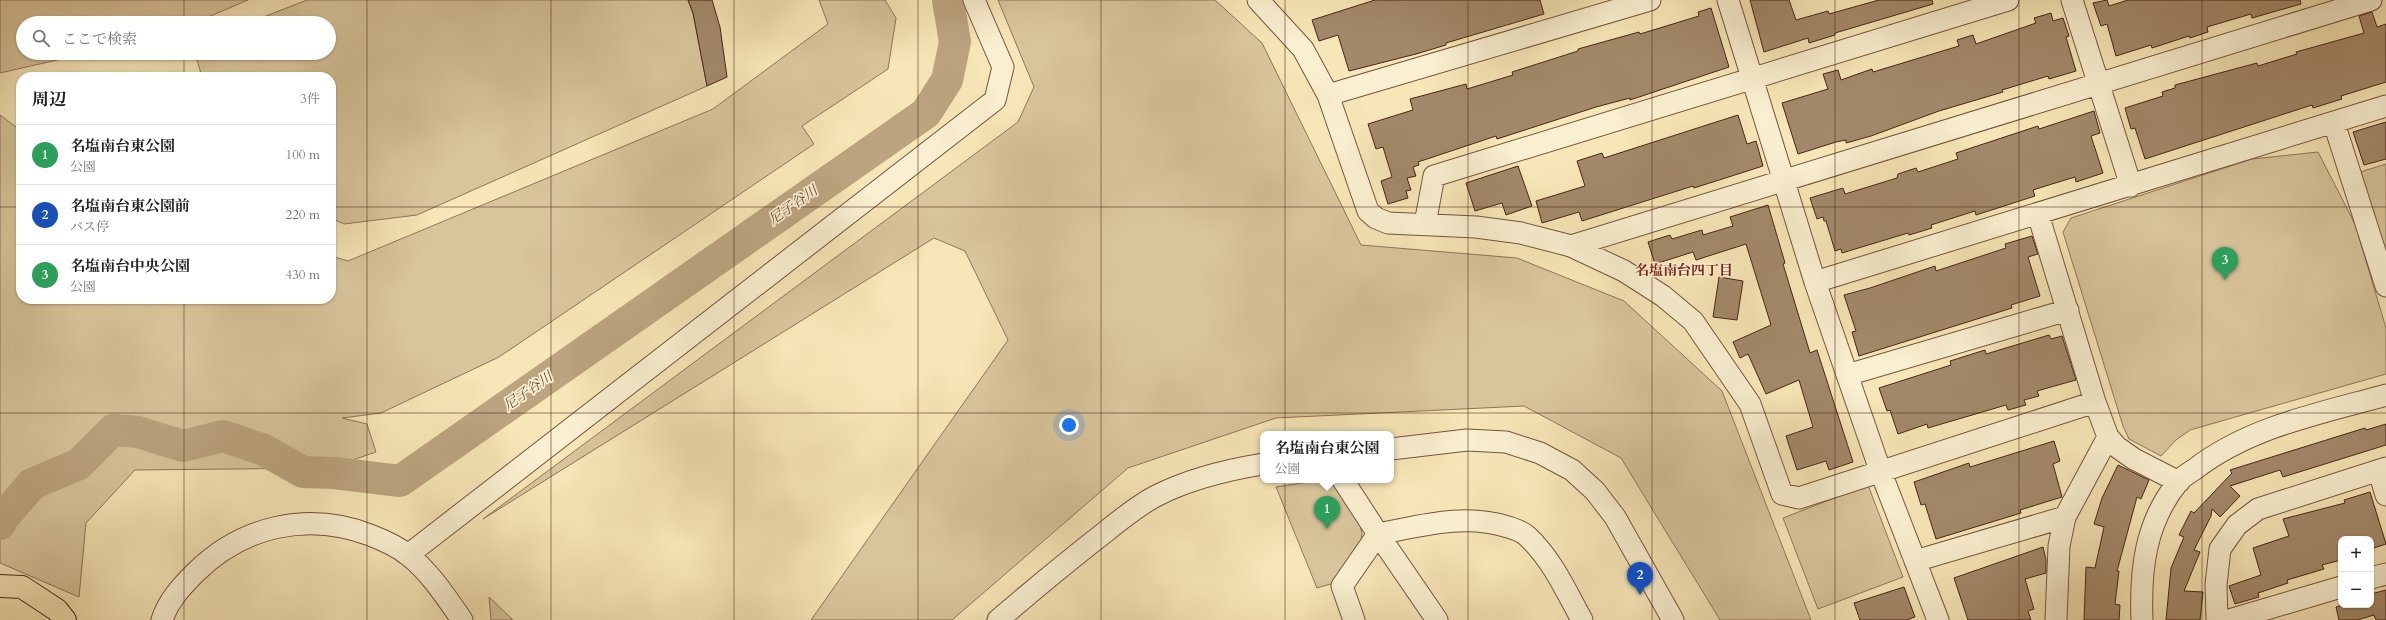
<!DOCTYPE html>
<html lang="ja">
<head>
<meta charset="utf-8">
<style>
	body { margin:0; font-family:Cardo,"Noto Serif JP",serif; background:#f2f2f2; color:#202124 }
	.controls { position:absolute; right:12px; bottom:12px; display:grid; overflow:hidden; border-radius:8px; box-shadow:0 1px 3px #0004 }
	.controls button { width:36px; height:36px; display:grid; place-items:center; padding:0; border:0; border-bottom:1px solid #e0e0e0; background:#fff; color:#202124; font:20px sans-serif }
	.you { position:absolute; left:1069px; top:425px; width:14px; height:14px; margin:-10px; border:3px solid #fff; border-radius:50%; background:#1a73e8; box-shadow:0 0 0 6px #1a73e833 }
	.badge { display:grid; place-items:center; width:26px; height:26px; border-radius:50%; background:#8f2418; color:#fff; font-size:13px; font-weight:700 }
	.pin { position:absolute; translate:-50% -33px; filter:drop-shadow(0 1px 2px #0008) }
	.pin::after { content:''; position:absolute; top:21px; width:14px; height:12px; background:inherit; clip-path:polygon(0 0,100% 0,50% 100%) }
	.popup { position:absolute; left:1260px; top:431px; width:134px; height:52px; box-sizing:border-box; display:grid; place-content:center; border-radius:8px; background:#fff; filter:drop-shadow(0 1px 3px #0005); font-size:13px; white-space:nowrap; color:#757577 }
	.popup b { font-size:15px; color:#202124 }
	.popup::after { content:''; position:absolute; left:50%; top:100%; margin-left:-8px; border:8px solid transparent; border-top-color:#fff }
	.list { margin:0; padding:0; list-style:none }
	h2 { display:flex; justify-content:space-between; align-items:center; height:52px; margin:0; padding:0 16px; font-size:17px }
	h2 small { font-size:13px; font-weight:400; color:#757577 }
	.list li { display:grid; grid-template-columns:26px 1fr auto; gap:12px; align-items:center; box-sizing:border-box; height:60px; padding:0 16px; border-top:1px solid #e0e0e0 }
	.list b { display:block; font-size:15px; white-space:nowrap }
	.list p { margin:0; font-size:13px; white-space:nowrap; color:#757577 }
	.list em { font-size:13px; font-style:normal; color:#757577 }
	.icon { flex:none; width:22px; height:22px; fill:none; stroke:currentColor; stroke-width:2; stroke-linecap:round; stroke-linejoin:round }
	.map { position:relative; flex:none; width:2386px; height:620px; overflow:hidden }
	.search { position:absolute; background:#fff; box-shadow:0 1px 3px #0004; left:16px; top:16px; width:320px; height:44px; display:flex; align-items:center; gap:10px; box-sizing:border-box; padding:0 14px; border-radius:22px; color:#757577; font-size:15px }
	.panel { position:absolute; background:#fff; box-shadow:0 1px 3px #0004; left:16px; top:72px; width:320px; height:232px; border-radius:16px }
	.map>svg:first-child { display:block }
	.green { fill:#d9c59c; stroke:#907559 }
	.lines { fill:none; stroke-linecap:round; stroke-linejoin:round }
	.river { stroke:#bca480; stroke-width:32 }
	.building { fill:#a3896a; stroke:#482516 }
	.minor-casing { stroke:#74553e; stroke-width:23 }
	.highway-casing { stroke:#482516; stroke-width:24 }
	.minor { stroke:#faefd0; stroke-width:21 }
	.highway { stroke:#f7e6b7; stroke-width:22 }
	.grid { fill:none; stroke:#482516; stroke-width:1; stroke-opacity:0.55 }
	.labels { text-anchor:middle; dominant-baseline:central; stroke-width:3.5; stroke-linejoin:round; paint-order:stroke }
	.water-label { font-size:14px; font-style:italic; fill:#6b4b36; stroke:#faefd0 }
	.neighbourhood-label { font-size:14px; font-weight:bold; fill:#7a1f14; stroke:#faefd0 }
</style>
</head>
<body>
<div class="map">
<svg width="2386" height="620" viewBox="0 0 2386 620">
	<rect width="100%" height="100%" fill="#f7e6b7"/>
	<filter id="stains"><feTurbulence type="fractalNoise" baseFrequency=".005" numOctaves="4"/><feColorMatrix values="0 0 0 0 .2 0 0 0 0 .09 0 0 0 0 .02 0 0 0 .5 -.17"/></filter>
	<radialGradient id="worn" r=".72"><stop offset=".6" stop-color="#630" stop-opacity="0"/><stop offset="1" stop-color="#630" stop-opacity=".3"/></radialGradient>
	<path class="green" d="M0 0H248L194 23H23V53H88L0 73Z
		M307 0H688L693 13 707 86 417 215 344 224 331 218V77H202L195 53H329V23H248Z
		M819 0H885L896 18 888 69 802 126 814 144 499 357 381 413 342 418 367 424 376 452 329 468 135 470 86 523 79 597 0 563V115L21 131V299H331V256L348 261 713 109 828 24Z
		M998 0H1215L1262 43 1361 245 1517 258 1624 301 1722 391 1811 620H1720L1621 458 1524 406 1276 418 1128 468 952 620H811L1008 340 965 251 934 238 483 519 1018 122 1034 87Z
		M2318 152 2355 224 2386 328V374L2190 430 2176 440 2161 456 2129 439 2123 426 2063 232 2071 218 2252 159Z
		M2386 164V265L2357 173Z
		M1321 480 1340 489 1360 524 1362 534 1361 542 1341 581 1317 588 1276 487Z
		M1868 485 1903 577 1818 609 1783 518Z
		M489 597 513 620H491Z"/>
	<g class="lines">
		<path class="river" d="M0 524 3 518 32 484 79 464 113 430 138 432 183 446 223 436 264 450 303 472 334 473 400 481 926 113 947 80 955 42 948 0"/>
	</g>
	<path class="building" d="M688 0H712L720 27 727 77 707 86 693 13Z
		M1375 0H1540L1544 14 1446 43V45L1416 54 1349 71 1338 35 1319 41 1312 20Z
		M1750 0H1789L1796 20 1828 11 1829 14 1879 0H1932L1933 4 1835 33V35L1809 43 1808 38 1764 52Z
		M2107 0 2109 6 2128 0H2300L2301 4 2252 18 2251 14 2207 27 2208 32 2190 38 2189 36 2152 48 2151 45 2116 56 2107 24 2101 26 2093 3Z
		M1711 8 1729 67 1630 100V98L1596 107 1497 139 1496 136 1418 162 1419 165 1413 167 1416 176 1407 178 1411 190 1406 191 1408 198 1388 204 1381 181 1392 177 1383 147 1376 149 1368 124 1413 110 1410 99 1466 84 1467 89 1513 75 1512 72 1578 51V49L1639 32 1640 34 1699 16 1698 12Z
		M2372 12 2377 27 2386 24V82L2341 96 2342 99 2313 108 2312 105 2145 159 2135 128 2131 129 2125 108 2163 96 2162 92 2175 88V85L2257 63 2258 66 2297 54 2296 52 2364 33 2359 16Z
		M2051 13 2053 21 2063 18 2069 36 2066 37 2076 71 2049 79 2048 76 2002 90 2003 92 1939 111 1871 136 1846 143V140L1836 142 1798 154 1782 103 1828 89 1823 74 1838 70 1841 80 1872 69 1873 72 1959 46 1957 40 1973 35 1976 44 2036 23 2034 18Z
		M2094 111 2100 133 2091 136 2103 173 2076 182 2075 177 2052 184 2033 190 2035 196 2004 206 1976 215 1975 211 1931 225 1932 228 1909 235 1908 233 1842 253 1841 249 1835 251 1826 221H1824L1823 217 1817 219 1810 198 1843 188 1845 194 1897 178 1898 174 1916 168 1918 172 1958 159 1956 153 2038 126 2039 129Z
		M1738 115 1747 144 1756 141 1763 166 1694 188 1693 186 1582 221 1579 212 1542 223 1536 201 1585 186 1577 161 1602 153 1604 158Z
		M2386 122V159L2364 165 2353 132Z
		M1518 166 1532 206 1506 215 1502 203 1475 211 1466 183Z
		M1768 205 1785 263 1783 264 1810 353 1817 350 1853 462 1829 470 1826 461 1797 470 1786 436 1813 427 1799 380 1766 394 1748 354 1740 358 1733 342 1771 325 1746 244 1696 260 1693 252 1655 264 1648 242 1670 235 1672 239 1702 230 1703 235 1733 226 1730 217Z
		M2032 236 2038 254 2028 257 2040 296 2011 305 2012 308 1859 356 1852 332 1856 331 1844 295 1870 288 1935 266 1936 271 2006 248 2005 244Z
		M1719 277 1743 281 1737 320 1713 317Z
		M2049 335 2051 339 2062 336 2076 380 2037 391 2039 396 2024 400 2026 405 2008 410 2006 405 1928 428 1927 424 1898 434 1890 410 1887 411 1879 388 1951 365 1950 361 1985 350 1986 354Z
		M2386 424V445L2283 477 2280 470 2230 486 2240 496 2220 517 2212 509 2211 516 2194 550 2200 552 2184 591 2203 592 2200 620H2166L2171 568 2184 537 2179 535 2191 511 2194 513 2232 473 2230 470 2365 428 2366 430Z
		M2054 441 2060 461 2053 464 2062 497 2020 510 2021 513 1936 539 1925 504 1921 505 1914 482 1969 463 1970 467Z
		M2118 465 2149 480 2141 499 2137 497 2117 571H2119L2115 604 2120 605 2119 620H2084L2086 567 2095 568 2104 527 2094 524 2102 498Z
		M2370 492 2386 544 2371 549V539H2341V560L2322 565 2324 569 2287 580 2288 583 2258 593 2259 597 2235 604 2229 586 2261 575 2253 548 2289 536 2283 519 2345 503 2344 500Z
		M2043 547 2046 560V573L2025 579 2034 609 2028 611 2031 620H1968L1954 578Z
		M1904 587 1915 617 1907 620H1860L1854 603Z
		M2386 590V620H2376L2374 615 2357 620H2339L2336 607 2343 605H2371V594Z"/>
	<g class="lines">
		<defs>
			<path id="minor" d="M1258 0 1303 49 1328 95 1368 211 1376 218 1388 223 1476 227 1521 233 1571 246 1624 271 1663 296 1693 321 1750 404 1782 494 1799 498 2095 402
				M1728 0 1815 282 1880 470 1938 620
				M2072 0 2131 186
				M1328 95 1650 0
				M2334 123 2386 286
				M2038 214 2095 402 2108 437 2117 447 2134 459 2179 482
				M1425 224 1434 176 2008 0
				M1571 246 2371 0
				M1815 282 2386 106
				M1847 375 2068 310
				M1391 449 1467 440 1506 442 1540 453 1572 470 1595 491 1615 517 1673 620
				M2379 471 2386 495
				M1343 480 1378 534 1342 586 1354 620
				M408 555 995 100 1003 67 974 0
				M1915 561 2065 517
				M2371 578 2386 574
				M162 620C168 601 181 587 195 573 242 526 308 511 370 535 383 540 397 546 408 555 430 572 446 597 462 620
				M998 620C1033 590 1068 561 1104 533 1120 520 1137 506 1156 496 1189 479 1226 470 1263 464
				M1437 620 1378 534C1421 526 1464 513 1508 527 1514 529 1522 531 1527 536 1552 559 1566 591 1582 620
				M2056 620 2059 546 2065 517 2108 437
				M2142 620C2140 570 2145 523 2178 482 2182 477 2189 473 2195 469 2249 427 2321 413 2386 395
				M2217 620 2216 585 2220 549 2237 525 2258 509 2386 468
				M2229 620 2341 587"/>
			<path id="highway" d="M0 586 22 587 57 610 65 620"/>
		</defs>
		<use href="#minor" class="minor-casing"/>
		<use href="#highway" class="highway-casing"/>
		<use href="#minor" class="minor"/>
		<use href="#highway" class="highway"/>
	</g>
	<path class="grid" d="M184 0V23M367 0V620M551 0V620M734 0V620M918 0V620M1101 0V620M1285 0V620M1468 0V620M1652 0V620M1835 0V620M2019 0V620M2202 0V620M184 53V77M0 207H21M331 207H2386M184 299V620M0 413H2386"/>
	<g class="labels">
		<g class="water-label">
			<text transform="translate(793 205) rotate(-35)">尼子谷川</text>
			<text transform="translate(528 391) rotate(-35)">尼子谷川</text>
		</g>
		<g class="neighbourhood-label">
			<text x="1684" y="270">名塩南台四丁目</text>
		</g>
	</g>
	<rect width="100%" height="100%" filter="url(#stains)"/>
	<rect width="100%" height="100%" fill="url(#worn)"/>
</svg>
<div class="controls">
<button>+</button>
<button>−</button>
</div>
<div class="you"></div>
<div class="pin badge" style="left:1327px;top:529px;background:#2e9e5b">1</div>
<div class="popup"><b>名塩南台東公園</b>公園</div>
<div class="pin badge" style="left:1640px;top:595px;background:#1a4fb4">2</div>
<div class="pin badge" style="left:2225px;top:280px;background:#2e9e5b">3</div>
<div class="search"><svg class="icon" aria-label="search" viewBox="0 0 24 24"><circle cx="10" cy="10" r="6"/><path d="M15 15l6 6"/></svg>ここで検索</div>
<section class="panel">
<h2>周辺<small>3件</small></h2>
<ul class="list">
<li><span class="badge" style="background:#2e9e5b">1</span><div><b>名塩南台東公園</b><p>公園</p></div><em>100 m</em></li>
<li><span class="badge" style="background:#1a4fb4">2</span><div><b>名塩南台東公園前</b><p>バス停</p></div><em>220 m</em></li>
<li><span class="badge" style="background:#2e9e5b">3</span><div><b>名塩南台中央公園</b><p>公園</p></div><em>430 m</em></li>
</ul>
</section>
</div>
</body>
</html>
